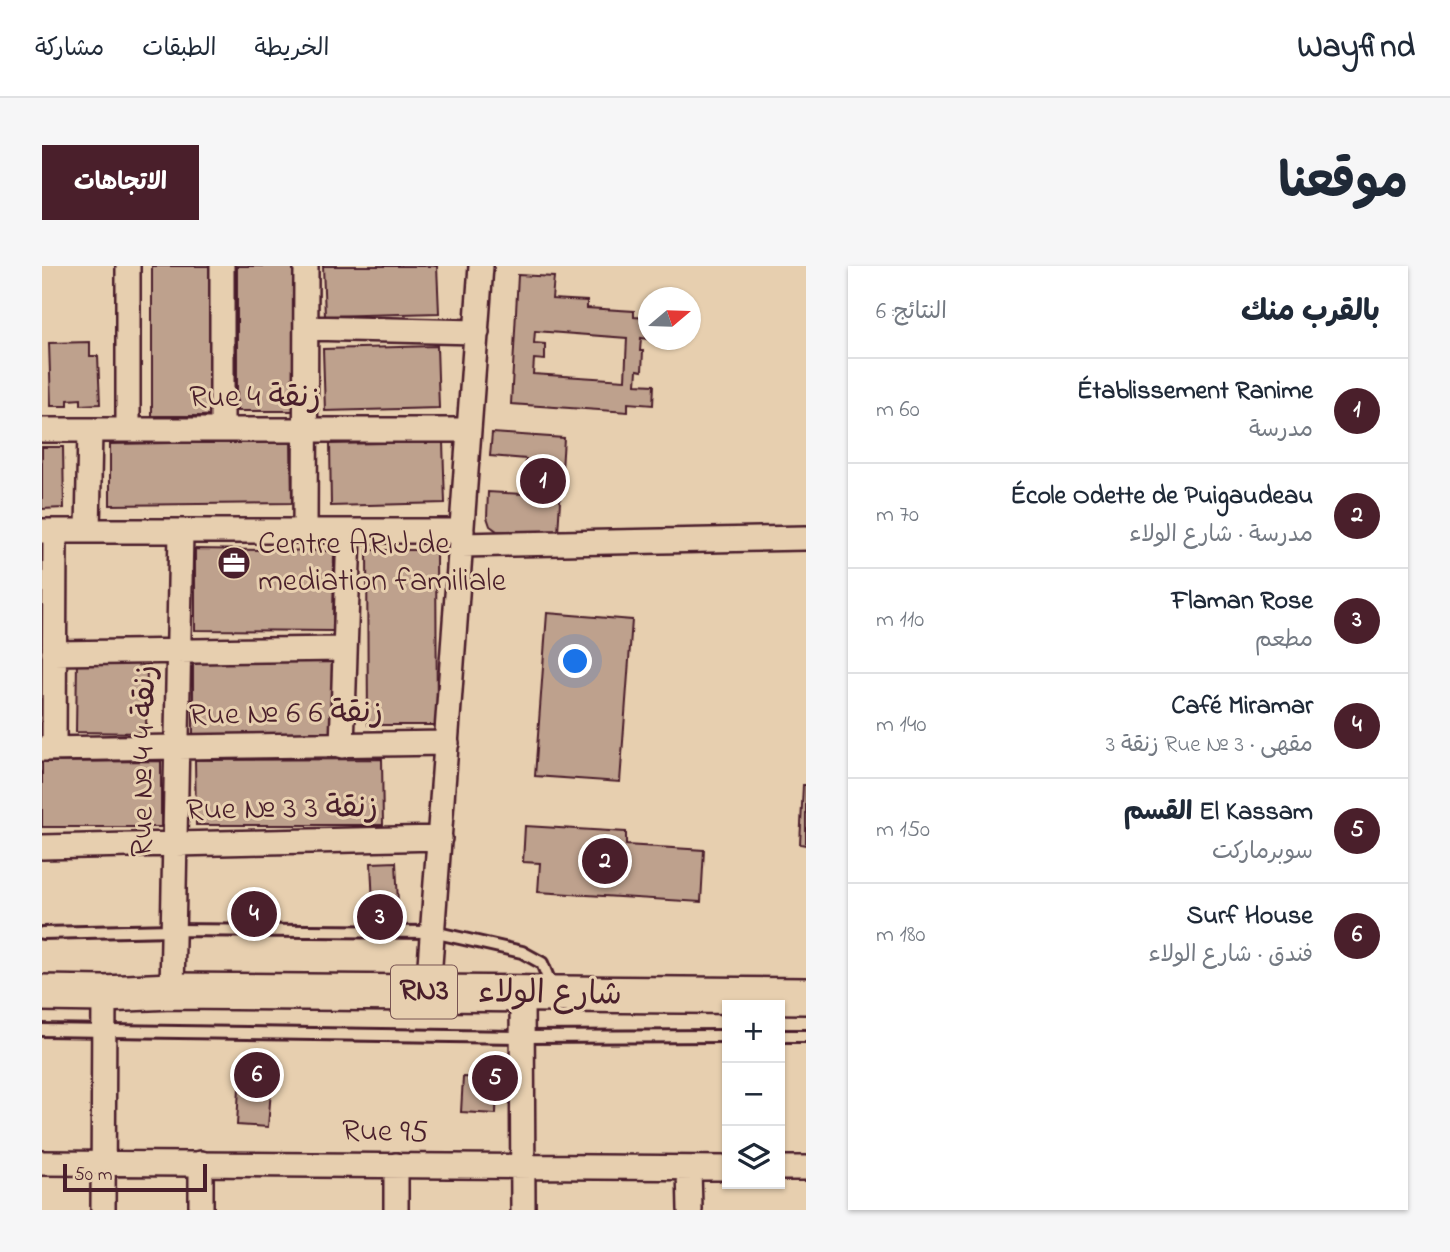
<!DOCTYPE html>
<html lang="ar">
<head>
<meta charset="utf-8">
<style>
	body { margin:0; font-family:"Indie Flower","Playpen Sans Arabic",sans-serif; background:#f6f6f7; color:#1f2937; direction:rtl }
	.controls { position:absolute; right:21px; bottom:21px; display:grid; overflow:hidden; border-radius:0px; box-shadow:0 2px 5px #0004 }
	.controls button { width:63px; height:63px; display:grid; place-items:center; padding:0; border:0; border-bottom:2px solid #e0e1e3; background:#fff; color:#1f2937; font:35px sans-serif }
	.compass { position:absolute; left:596px; top:21px; width:63px; height:63px; border-radius:50%; background:#fff; box-shadow:0 2px 5px #0004; rotate:71deg }
	.scale { position:absolute; left:21px; bottom:18px; width:144px; box-sizing:border-box; padding-left:7px; border:4px solid #4a1f2b; border-top:0; font-size:19px; line-height:24px; white-space:nowrap; color:#4a1f2b; -webkit-text-stroke:5px #e7cfaf; paint-order:stroke }
	.you { position:absolute; left:534px; top:396px; width:24px; height:24px; margin:-18px; border:5px solid #fff; border-radius:50%; background:#1a73e8; box-shadow:0 0 0 10px #1a73e833 }
	.badge { display:grid; place-items:center; width:46px; height:46px; border-radius:50%; background:#4a1f2b; color:#fff; font-size:23px; font-weight:700 }
	.pin { position:absolute; translate:-50% -50%; border:4px solid #fff; box-shadow:0 2px 7px #0006 }
	.list { margin:0; padding:0; list-style:none }
	h2 { display:flex; justify-content:space-between; align-items:center; height:91px; margin:0; padding:0 28px; font-size:30px }
	h2 small { font-size:23px; font-weight:400; color:#747a83 }
	.list li { display:grid; grid-template-columns:46px 1fr auto; gap:21px; align-items:center; box-sizing:border-box; height:105px; padding:0 28px; border-top:2px solid #e0e1e3 }
	.list b { display:block; font-size:26px; white-space:nowrap }
	.list p { margin:0; font-size:23px; white-space:nowrap; color:#747a83 }
	.list em { font-size:23px; font-style:normal; color:#747a83 }
	.icon { flex:none; width:38px; height:38px; fill:none; stroke:currentColor; stroke-width:2; stroke-linecap:round; stroke-linejoin:round }
	.map { position:relative; flex:none; width:764px; height:944px; overflow:hidden; direction:ltr; border-radius:0px }
	header { display:flex; align-items:center; gap:42px; box-sizing:border-box; height:98px; padding:0 35px; background:#fff; border-bottom:2px solid #e0e1e3 }
	header strong { font-size:33px }
	nav { display:flex; gap:38px; margin-inline-start:auto; font-size:24px }
	.intro { display:flex; align-items:center; justify-content:space-between; box-sizing:border-box; height:168px; padding:0 42px }
	h1 { margin:0; font-size:49px }
	.button { padding:18px 32px; border-radius:0px; background:#4a1f2b; color:#fff; font-size:24px; font-weight:700 }
	main { display:flex; gap:42px; padding:0 42px }
	aside { flex:1; background:#fff; border-radius:0px; box-shadow:0 2px 5px #0004 }
	.map>svg:first-child { display:block }
	.building { fill:#bea18d; stroke:#4a1f2b; stroke-width:2; fill-rule:evenodd }
	.lines { fill:none; stroke-linecap:round; stroke-linejoin:round }
	.lane-casing { stroke:#4a1f2b; stroke-width:16 }
	.street-casing { stroke:#4a1f2b; stroke-width:28 }
	.primary-casing { stroke:#4a1f2b; stroke-width:40 }
	.lane { stroke:#e7cfaf; stroke-width:10 }
	.street { stroke:#e7cfaf; stroke-width:23 }
	.primary { stroke:#e7cfaf; stroke-width:35 }
	.labels { text-anchor:middle; dominant-baseline:central; stroke-width:6; stroke-linejoin:round; paint-order:stroke }
	.shield { fill:#e7cfaf; stroke:#795453; stroke-width:2 }
	.shield-label { font-size:30px; font-weight:bold; fill:#4a1f2b }
	.street-label { font-size:32px; fill:#4a1f2b; stroke:#e7cfaf }
	.poi-label { font-size:32px; fill:#4a1f2b; stroke:#e7cfaf; text-anchor:start }
</style>
</head>
<body>
<header>
<strong>Wayfind</strong>
<nav><a>الخريطة</a><a>الطبقات</a><a>مشاركة</a></nav>
</header>
<div class="intro"><h1>موقعنا</h1><a class="button">الاتجاهات</a></div>
<main>
<aside>
<h2>بالقرب منك<small>النتائج: 6</small></h2>
<ul class="list">
<li><span class="badge">1</span><div><b>Établissement Ranime</b><p>مدرسة</p></div><em>60 m</em></li>
<li><span class="badge">2</span><div><b>École Odette de Puigaudeau</b><p>مدرسة · شارع الولاء</p></div><em>70 m</em></li>
<li><span class="badge">3</span><div><b>Flaman Rose</b><p>مطعم</p></div><em>110 m</em></li>
<li><span class="badge">4</span><div><b>Café Miramar</b><p>مقهى · Rue № 3 زنقة 3</p></div><em>140 m</em></li>
<li><span class="badge">5</span><div><b>El Kassam القسم</b><p>سوبرماركت</p></div><em>150 m</em></li>
<li><span class="badge">6</span><div><b>Surf House</b><p>فندق · شارع الولاء</p></div><em>180 m</em></li>
</ul>
</aside>
<div class="map">
<svg width="764" height="944" viewBox="0 0 764 944">
	<rect width="100%" height="100%" fill="#e7cfaf"/>
	<filter id="ink" filterUnits="userSpaceOnUse"><feTurbulence type="fractalNoise" baseFrequency=".0143" numOctaves="2"/><feDisplacementMap in="SourceGraphic" scale="14" xChannelSelector="R" yChannelSelector="G"/><feConvolveMatrix kernelMatrix="1 2 1 2 8 2 1 2 1" color-interpolation-filters="sRGB"/></filter>
	<g filter="url(#ink)">
		<path class="building" d="M110 0H167V150H110Z
			M195 0H251V145H195Z
			M281 0H395L397 47 283 50Z
			M476 9 512 11 510 33 545 35V42L592 45V51L606 52V73L599 72 598 85H601L600 105 595 104 594 118 612 119 611 139 586 137V146L469 138ZM493 65 585 72 583 114 491 108 492 93 503 94V78L492 77Z
			M48 76V90H56L58 138 39 139V133L26 134V140H9L7 77Z
			M395 80 397 142 283 145 281 83Z
			M450 167 522 172 516 267 455 265 448 260 445 251 446 226 482 228 484 193 448 190Z
			M249 175 250 237 68 239V178Z
			M401 176 403 237 289 240 288 178Z
			M0 181H21L22 242 0 243Z
			M153 283 292 285 291 365 153 364Z
			M325 284H394L395 459H326Z
			M0 286H3L4 462H0Z
			M505 347 590 354 578 516 493 510Z
			M151 392 290 393 289 474 151 472Z
			M35 394H105L104 467 34 466Z
			M340 493 341 559H154L153 494Z
			M119 495V561H0V496Z
			M761 519H764V579L758 578Z
			M483 560 584 566V579L662 584 659 636 496 626 498 597 481 596Z
			M354 596 356 637 331 639 329 597Z
			M199 789 231 791 229 824 197 821Z
			M421 811 455 813 454 848 419 846Z
			M197 821 229 824 226 861 195 859Z"/>
		<g class="lines">
			<defs>
				<path id="lane" d="M0 667 131 664 391 666 480 686 500 697 511 724
					M0 764 480 771 685 770
					M738 770H764"/>
				<path id="street" d="M86 0V164
					M264 62 435 66
					M180 163V0
					M0 164H427
					M0 265H420
					M46 265 48 164
					M263 266 264 0
					M419 279 764 272
					M12 387 303 383
					M300 480 307 266
					M0 483 405 477
					M12 483 13 265
					M0 581 398 572
					M130 725 139 266
					M386 726 439 0
					M480 730 481 944
					M0 897 685 902
					M354 899V944
					M647 902 648 944
					M738 902H764
					M61 944 62 728
					M159 944V897"/>
				<path id="primary" d="M0 727 62 728 130 725 764 730"/>
			</defs>
			<use href="#lane" class="lane-casing"/>
			<use href="#street" class="street-casing"/>
			<use href="#primary" class="primary-casing"/>
			<use href="#lane" class="lane"/>
			<use href="#street" class="street"/>
			<use href="#primary" class="primary"/>
		</g>
	</g>
	<defs>
		<symbol id="office-disc" viewBox="-11 -11 22 22"><circle r="9.5" fill="#4a1f2b" stroke="#e7cfaf"/><path d="M-6-3h4V-5.5h4V-3h4V5H-6ZM-1-4.5V-3h2v-1.5ZM-6 0V1H6V0Z" fill="#fff"/></symbol>
	</defs>
	<g fill-rule="evenodd">
		<use href="#office-disc" x="173" y="278" width="38" height="38"/>
	</g>
	<g class="labels">
		<rect class="shield" x="349" y="699.5" width="66" height="53" rx="5"/>
		<g class="shield-label">
			<text x="382" y="726">RN3</text>
		</g>
		<g class="street-label">
			<text x="213" y="132">Rue 4 زنقة</text>
			<text transform="translate(244 449) rotate(-1)">Rue № 6 زنقة 6</text>
			<text transform="translate(103 495) rotate(-89)">Rue № 4 زنقة 4</text>
			<text transform="translate(240 544) rotate(-1)">Rue № 3 زنقة 3</text>
			<text transform="translate(508 729) rotate(1)">شارع الولاء</text>
			<text transform="translate(343 867) rotate(1)">Rue 95</text>
		</g>
		<g class="poi-label">
			<text x="216" y="279">Centre ARIJ de<tspan x="216" dy="37">mediation familiale</tspan></text>
		</g>
	</g>
</svg>
<div class="controls">
<button>+</button>
<button>−</button>
<button><svg class="icon" aria-label="layers" viewBox="0 0 24 24"><path d="M12 4l9 5-9 5-9-5zM3 14l9 5 9-5"/></svg></button>
</div>
<svg class="compass" viewBox="-18 -18 36 36"><path d="M0-13l5 13h-10z" fill="#e53935"/><path d="M0 13l5-13h-10z" fill="#747a83"/></svg>
<div class="scale">50 m</div>
<div class="you"></div>
<div class="pin badge" style="left:501px;top:215px">1</div>
<div class="pin badge" style="left:563px;top:595px">2</div>
<div class="pin badge" style="left:338px;top:651px">3</div>
<div class="pin badge" style="left:212px;top:648px">4</div>
<div class="pin badge" style="left:453px;top:812px">5</div>
<div class="pin badge" style="left:215px;top:809px">6</div>
</div>
</main>
</body>
</html>
